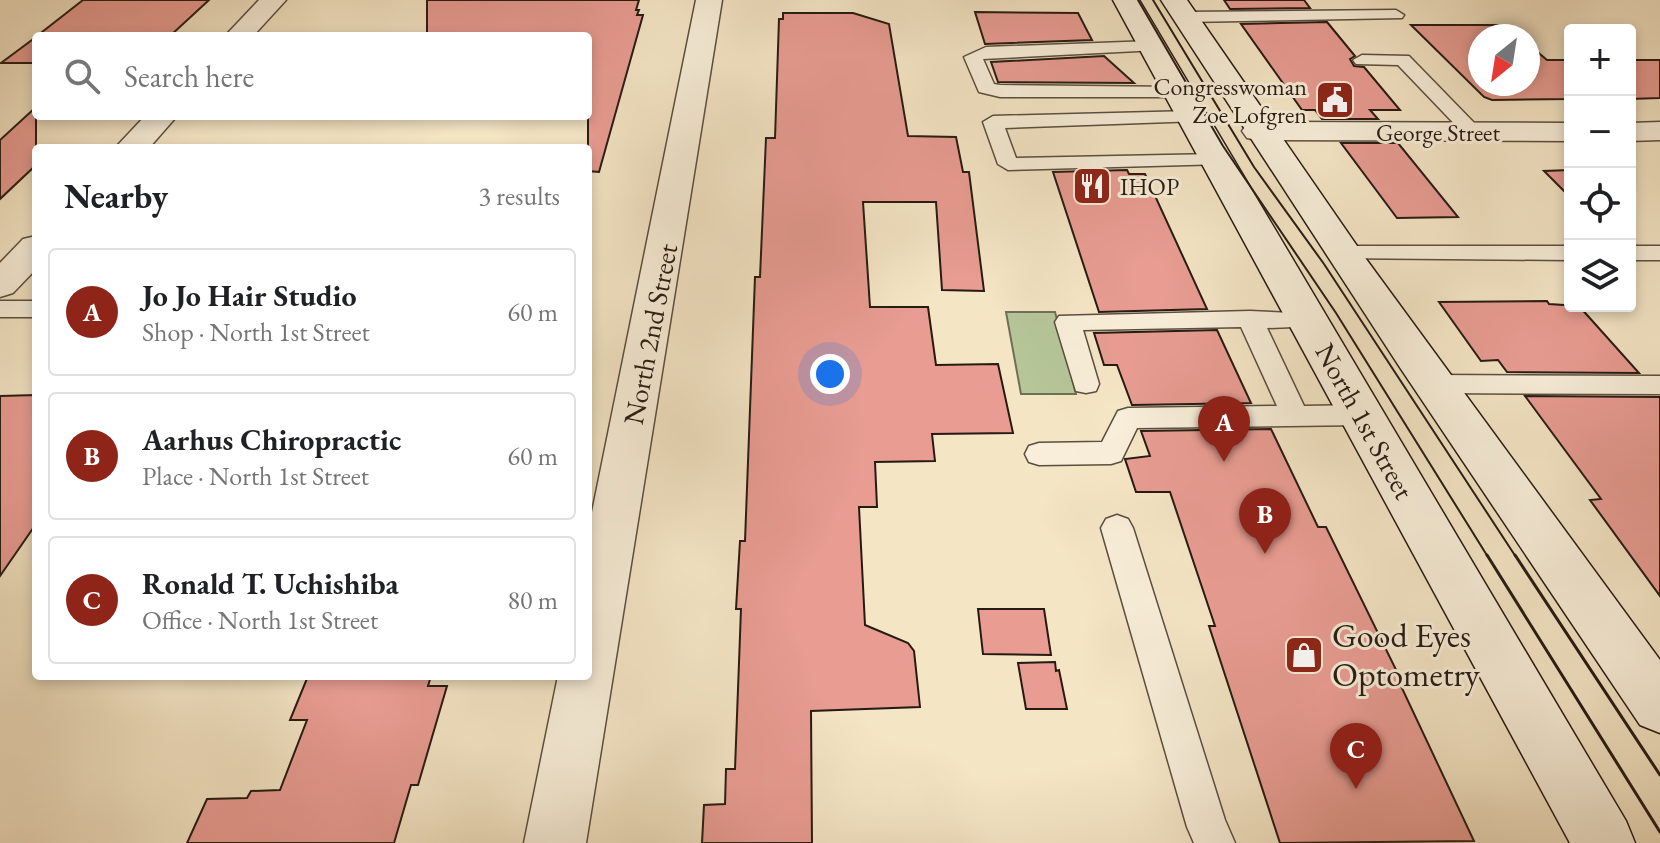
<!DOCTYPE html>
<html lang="en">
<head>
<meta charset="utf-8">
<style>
	body { margin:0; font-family:"EB Garamond",serif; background:#f6f6f6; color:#202124 }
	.controls { position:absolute; right:24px; top:24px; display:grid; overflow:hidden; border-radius:8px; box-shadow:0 4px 12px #0003 }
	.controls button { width:72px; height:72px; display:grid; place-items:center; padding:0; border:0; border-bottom:2px solid #e0e0e0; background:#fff; color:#202124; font:40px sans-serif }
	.compass { position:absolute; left:1468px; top:24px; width:72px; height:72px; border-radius:50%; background:#fff; box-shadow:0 4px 12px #0003; rotate:210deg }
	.you { position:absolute; left:830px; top:374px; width:28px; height:28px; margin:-20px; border:6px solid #fff; border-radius:50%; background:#1a73e8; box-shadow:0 0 0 12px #1a73e833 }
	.badge { display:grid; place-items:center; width:52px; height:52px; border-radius:50%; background:#8f2418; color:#fff; font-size:26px; font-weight:700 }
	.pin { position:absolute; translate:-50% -66px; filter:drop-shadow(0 2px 4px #0008) }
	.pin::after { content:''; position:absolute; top:42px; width:28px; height:24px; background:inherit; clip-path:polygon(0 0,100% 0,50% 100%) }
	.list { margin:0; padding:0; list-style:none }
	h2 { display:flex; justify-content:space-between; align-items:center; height:104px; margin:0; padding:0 32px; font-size:34px }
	h2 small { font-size:26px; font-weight:400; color:#757577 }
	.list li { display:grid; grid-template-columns:52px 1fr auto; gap:24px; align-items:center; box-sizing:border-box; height:128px; margin:0 16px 16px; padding:0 16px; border:2px solid #e0e0e0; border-radius:8px }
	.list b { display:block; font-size:30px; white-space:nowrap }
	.list p { margin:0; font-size:26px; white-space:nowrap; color:#757577 }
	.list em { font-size:26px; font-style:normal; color:#757577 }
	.icon { flex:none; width:44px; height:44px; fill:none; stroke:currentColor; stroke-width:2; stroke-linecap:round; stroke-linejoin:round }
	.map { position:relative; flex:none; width:1660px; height:843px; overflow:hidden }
	.search { position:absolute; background:#fff; box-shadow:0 4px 12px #0003; left:32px; top:32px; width:560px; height:88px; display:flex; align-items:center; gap:20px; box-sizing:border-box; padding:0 28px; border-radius:8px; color:#757577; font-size:30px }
	.panel { position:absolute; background:#fff; box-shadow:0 4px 12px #0003; left:32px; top:144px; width:560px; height:536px; border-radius:8px }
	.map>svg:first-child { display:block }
	.green { fill:#b6c699; stroke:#6e7056; stroke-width:2 }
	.building { fill:#e89c92; stroke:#261b12; stroke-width:2 }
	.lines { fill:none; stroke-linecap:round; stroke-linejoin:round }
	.lane-casing { stroke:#5a4e3f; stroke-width:3 }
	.street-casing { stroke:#5a4e3f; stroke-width:3 }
	.secondary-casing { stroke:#261b12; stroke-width:3 }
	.lane { fill:#f8eed9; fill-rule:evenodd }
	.street { fill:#f8eed9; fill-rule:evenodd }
	.secondary { fill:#f8eed9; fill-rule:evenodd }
	.tram-far1 { stroke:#261b12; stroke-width:2 }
	.tram { stroke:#261b12; stroke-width:3 }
	.labels { text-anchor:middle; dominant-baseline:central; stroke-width:6; stroke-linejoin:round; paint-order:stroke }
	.far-poi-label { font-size:24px; fill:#261b12; stroke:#f8eed9; text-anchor:end }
	.far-street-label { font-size:24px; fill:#261b12; stroke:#f8eed9 }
	.street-label { font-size:28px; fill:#261b12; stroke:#f8eed9 }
	.near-poi-label { font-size:34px; fill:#261b12; stroke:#f8eed9; text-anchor:start }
</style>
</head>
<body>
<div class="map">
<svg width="1660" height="843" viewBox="0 0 1660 843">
	<rect width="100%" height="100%" fill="#f4e5c5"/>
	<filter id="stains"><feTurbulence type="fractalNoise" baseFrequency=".0025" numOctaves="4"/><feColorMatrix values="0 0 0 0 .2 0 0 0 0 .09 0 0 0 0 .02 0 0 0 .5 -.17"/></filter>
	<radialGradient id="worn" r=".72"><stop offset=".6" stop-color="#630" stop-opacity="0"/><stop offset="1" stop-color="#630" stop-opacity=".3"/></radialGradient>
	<path class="green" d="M1006 312H1055L1076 394H1021Z"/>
	<path class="building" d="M83 0H209L170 36H37Z
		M427 0H639L636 10H639L637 15H643L599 172 588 171V36L427 34Z
		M1224 0H1304L1310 8 1230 9Z
		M975 12 1078 13 1092 40 985 44Z
		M783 13H853L889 24 908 136 956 137 963 172H969L984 291 942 290 936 202H863L870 307H928L936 365 998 364 1013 433 932 434 935 461 875 462 877 507H859L865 625 908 643 914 651 920 707 811 711 812 843H702L704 805 725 804 726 769H735L741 609H736L740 541H745L755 277H760L766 138H775L779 19H783Z
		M1327 22 1355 56 1350 59 1354 66 1364 67 1400 110H1370L1378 119H1322L1315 110H1302L1241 24Z
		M1411 25H1505L1519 36H1480V84H1528V44L1547 60H1570V99L1492 100 1484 97Z
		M36 37V63H1Z
		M1104 56 1134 83 998 82 991 62Z
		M1630 60H1660V98L1630 99Z
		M36 107V165L0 199V140Z
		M1341 143H1398L1458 217 1397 218Z
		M1127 170 1129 174H1145L1207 309 1099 312 1053 172Z
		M1570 170V197L1544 171Z
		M1547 301 1549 304 1579 306 1639 373 1507 372 1498 360 1481 361 1439 302Z
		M1217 330 1251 403 1132 405 1117 365H1104L1094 333Z
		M36 395V524L0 576V396Z
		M1525 396 1660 397V596L1590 500 1601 499Z
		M1271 429 1318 527H1326L1403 684H1400L1474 841 1280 843 1209 626H1215L1170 492H1136L1125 459 1150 456 1141 431Z
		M978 609H1044L1051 655 983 654Z
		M1055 662 1056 671 1059 670 1067 709H1026L1018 663Z
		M308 676H431L428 686H447L418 785H411L394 843H187L207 799 247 798 251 791 280 790 307 720H290Z"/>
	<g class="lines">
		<defs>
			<path id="lane" d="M1396 10 1404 15 1402 18 1185 22 1177 17 1185 12Z
				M1152 41 1158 42 1161 46 1158 50 983 59 994 84 1000 85 1178 87 1185 89 1187 93 1185 97H1000L979 92 964 57 986 47Z
				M1362 55 1409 56 1483 132 1480 136H1466L1398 65 1356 64 1353 60Z
				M1192 111 1199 113 1202 117 1199 121 1005 128 1016 158 1217 154 1224 156 1227 160 1224 164 1008 170 998 164 983 122 993 116Z
				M1342 246H1570V260L1334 258 1330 253 1334 248Z
				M1630 246H1660V260H1630Z
				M0 301H36V317H0Z
				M1250 311 1317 314 1321 320 1317 326 1267 328 1304 406 1362 405 1372 408 1376 415 1372 422 1362 425 1137 428 1121 461 1111 464 1039 465 1029 462 1025 454 1029 446 1039 443 1102 442 1118 411 1128 408 1277 406 1241 327 1083 330 1099 384 1096 391 1086 393 1076 391 1055 322 1059 316Z
				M1431 375 1660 376V394L1431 393 1421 391 1418 384 1421 377Z
				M1117 515 1128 519 1133 528 1225 820 1235 843H1194L1187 827 1101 528 1106 519Z"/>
			<path id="street" d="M259 0H286L253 36H225Z
				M696 0H722L586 843H524L558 676H588V532Z
				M145 116H177L149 148H115Z
				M1258 122 1570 123V141L1258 140 1247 138 1242 131 1247 124Z
				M1660 122V140L1630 141V123Z
				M36 236V269L13 293 0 297V263L23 239Z"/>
			<path id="secondary" d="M1113 0H1139L1626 821 1635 843H1570Z
				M1161 0H1187L1366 259 1660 660V733L1640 725 1399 366Z"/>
		</defs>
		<use href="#lane" class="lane-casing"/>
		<use href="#street" class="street-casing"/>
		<use href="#secondary" class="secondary-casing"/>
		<use href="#lane" class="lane"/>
		<use href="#street" class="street"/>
		<use href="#secondary" class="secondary"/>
		<path class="tram-far1" d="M1138 0 1223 146 1336 313 1488 557
			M1153 0 1254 167 1324 264 1516 557"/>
		<path class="tram" d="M1487 555 1660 832
			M1515 555 1660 775"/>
	</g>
	<defs>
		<symbol id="civic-square" viewBox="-11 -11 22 22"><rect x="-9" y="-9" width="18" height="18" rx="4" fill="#8f2418" stroke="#f8eed9"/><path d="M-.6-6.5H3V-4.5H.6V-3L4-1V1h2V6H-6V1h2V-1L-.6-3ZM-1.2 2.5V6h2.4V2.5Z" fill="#fff"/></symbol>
		<symbol id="restaurant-square" viewBox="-11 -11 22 22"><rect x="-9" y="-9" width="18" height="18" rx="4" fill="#8f2418" stroke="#f8eed9"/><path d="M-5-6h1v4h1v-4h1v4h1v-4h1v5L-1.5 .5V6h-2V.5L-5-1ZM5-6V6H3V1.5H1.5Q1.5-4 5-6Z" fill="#fff"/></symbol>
		<symbol id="shop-square" viewBox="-11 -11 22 22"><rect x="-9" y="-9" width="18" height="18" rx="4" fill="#8f2418" stroke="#f8eed9"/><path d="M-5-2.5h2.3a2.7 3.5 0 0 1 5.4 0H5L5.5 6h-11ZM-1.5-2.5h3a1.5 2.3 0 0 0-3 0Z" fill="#fff"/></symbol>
	</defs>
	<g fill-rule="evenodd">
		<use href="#civic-square" x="1313" y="78" width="44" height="44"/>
		<use href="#restaurant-square" x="1070" y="164" width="44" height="44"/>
		<use href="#shop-square" x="1282" y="633" width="44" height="44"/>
	</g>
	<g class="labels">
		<g class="far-poi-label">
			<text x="1307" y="86">Congresswoman<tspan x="1307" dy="28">Zoe Lofgren</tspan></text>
			<text x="1120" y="186" text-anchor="start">IHOP</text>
		</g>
		<g class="far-street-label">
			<text x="1438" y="132">George Street</text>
		</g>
		<g class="street-label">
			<text transform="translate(650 334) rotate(-79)">North 2nd Street</text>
			<text transform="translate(1365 421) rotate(61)">North 1st Street</text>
		</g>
		<g class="near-poi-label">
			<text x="1332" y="635">Good Eyes<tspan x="1332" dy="39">Optometry</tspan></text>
		</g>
	</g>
	<rect width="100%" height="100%" filter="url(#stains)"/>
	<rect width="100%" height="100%" fill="url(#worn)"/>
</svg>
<div class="controls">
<button>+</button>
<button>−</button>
<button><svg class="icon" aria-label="locate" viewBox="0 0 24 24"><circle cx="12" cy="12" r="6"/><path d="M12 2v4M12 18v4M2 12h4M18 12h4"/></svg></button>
<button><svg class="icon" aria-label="layers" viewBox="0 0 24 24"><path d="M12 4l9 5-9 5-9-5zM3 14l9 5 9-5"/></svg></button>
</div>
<svg class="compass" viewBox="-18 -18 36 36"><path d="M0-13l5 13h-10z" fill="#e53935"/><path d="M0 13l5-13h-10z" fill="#757577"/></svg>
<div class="you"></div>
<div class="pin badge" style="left:1224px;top:462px">A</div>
<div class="pin badge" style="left:1265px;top:554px">B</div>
<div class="pin badge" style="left:1356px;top:789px">C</div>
<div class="search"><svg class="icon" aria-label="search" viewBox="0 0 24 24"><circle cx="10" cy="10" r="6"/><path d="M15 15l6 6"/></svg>Search here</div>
<section class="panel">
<h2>Nearby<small>3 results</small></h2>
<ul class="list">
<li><span class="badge">A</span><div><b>Jo Jo Hair Studio</b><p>Shop · North 1st Street</p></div><em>60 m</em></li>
<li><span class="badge">B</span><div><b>Aarhus Chiropractic</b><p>Place · North 1st Street</p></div><em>60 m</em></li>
<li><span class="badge">C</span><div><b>Ronald T. Uchishiba</b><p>Office · North 1st Street</p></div><em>80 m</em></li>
</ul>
</section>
</div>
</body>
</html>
